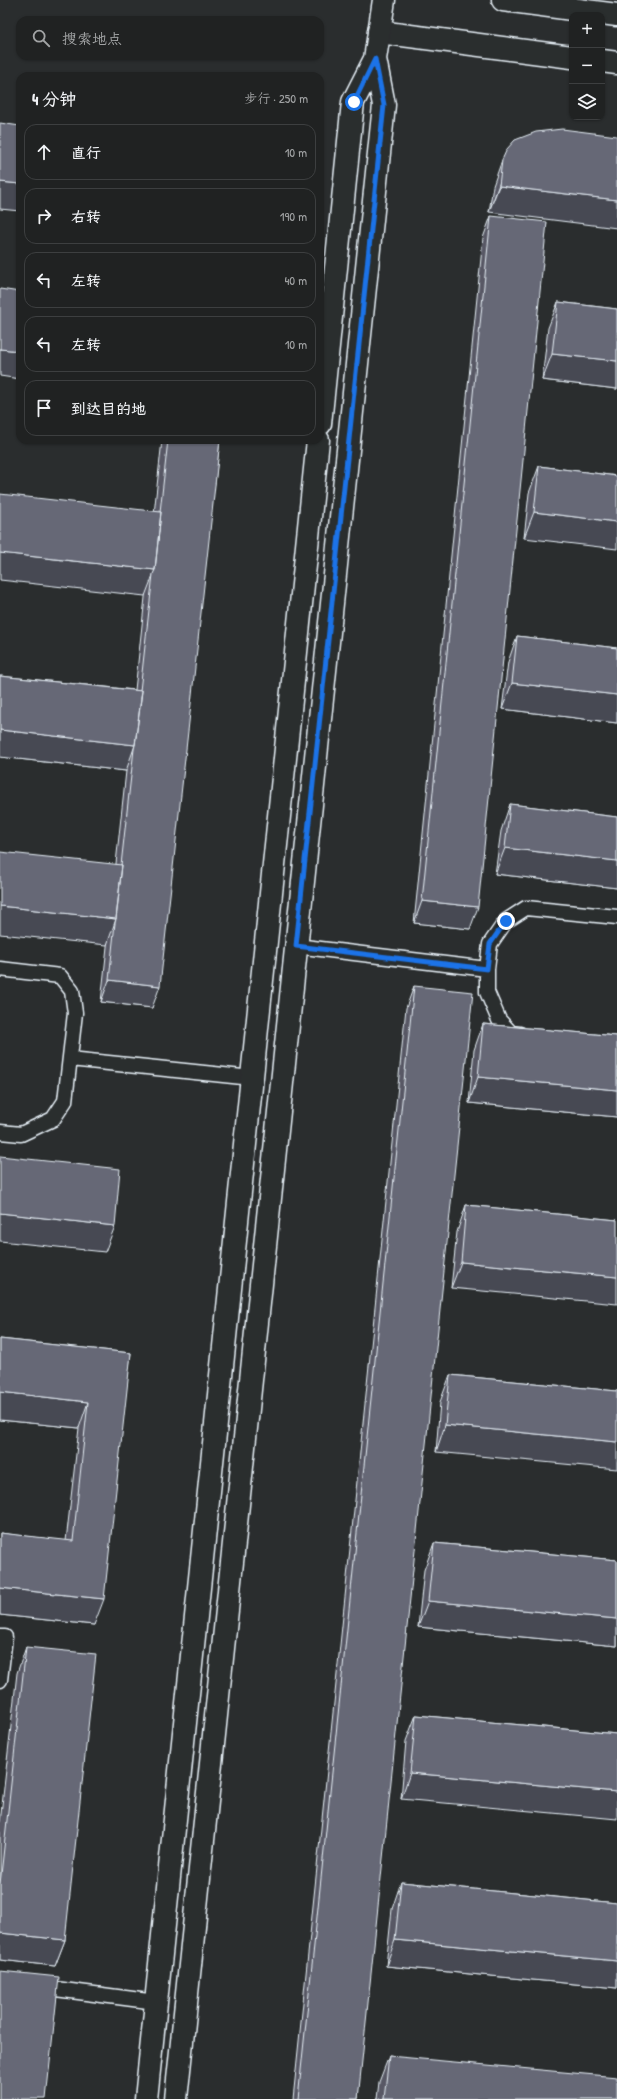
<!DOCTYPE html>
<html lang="zh">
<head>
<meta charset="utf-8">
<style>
	body { margin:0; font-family:"Patrick Hand","LXGW WenKai TC",sans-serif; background:#282a2a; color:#f1f3f6 }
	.controls { position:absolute; right:12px; top:12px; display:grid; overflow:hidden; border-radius:8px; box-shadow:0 1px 3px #0004 }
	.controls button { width:36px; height:36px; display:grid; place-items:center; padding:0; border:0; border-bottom:1px solid #3d3f40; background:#202222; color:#f1f3f6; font:20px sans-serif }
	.stop { position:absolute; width:12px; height:12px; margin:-9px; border:3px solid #1a73e8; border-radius:50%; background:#fff }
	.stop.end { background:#1a73e8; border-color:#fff; box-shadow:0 1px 4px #0008 }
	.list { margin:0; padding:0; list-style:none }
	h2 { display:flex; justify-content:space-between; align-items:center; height:52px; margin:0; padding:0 16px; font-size:17px }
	h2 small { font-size:13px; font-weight:400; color:#a2a4a5 }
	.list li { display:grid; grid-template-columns:26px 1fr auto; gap:12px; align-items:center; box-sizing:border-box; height:56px; margin:0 8px 8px; padding:0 8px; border:1px solid #3d3f40; border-radius:12px }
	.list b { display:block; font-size:15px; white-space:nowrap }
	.list em { font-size:13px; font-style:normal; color:#a2a4a5 }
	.icon { flex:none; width:22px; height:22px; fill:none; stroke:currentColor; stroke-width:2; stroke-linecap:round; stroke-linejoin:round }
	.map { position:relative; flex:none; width:617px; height:2099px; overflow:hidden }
	.search { position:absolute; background:#202222; box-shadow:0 1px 3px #0004; left:16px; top:16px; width:308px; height:44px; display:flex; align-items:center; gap:10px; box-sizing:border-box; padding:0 14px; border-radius:12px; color:#a2a4a5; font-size:15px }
	.panel { position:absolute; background:#202222; box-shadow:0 1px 3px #0004; left:16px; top:72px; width:308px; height:372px; border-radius:12px }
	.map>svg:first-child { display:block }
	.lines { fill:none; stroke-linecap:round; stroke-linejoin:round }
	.service-casing { stroke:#e8f1f8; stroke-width:17 }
	.minor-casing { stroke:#e8f1f8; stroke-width:25 }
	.tertiary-casing { stroke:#e8f1f8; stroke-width:25 }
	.secondary-casing { stroke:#e8f1f8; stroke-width:25 }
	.service { stroke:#2a2d2e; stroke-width:14 }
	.minor { stroke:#2a2d2e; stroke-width:22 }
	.tertiary { stroke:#2a2d2e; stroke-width:22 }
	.secondary { stroke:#2a2d2e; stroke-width:22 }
	.wall { fill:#585965; stroke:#e8f1f8 }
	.shaded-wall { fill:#474853; stroke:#e8f1f8 }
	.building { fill:#666776; stroke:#e8f1f8 }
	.route { stroke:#1a73e8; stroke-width:5 }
</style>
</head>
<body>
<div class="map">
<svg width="617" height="2099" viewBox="0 0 617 2099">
	<rect width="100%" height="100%" fill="#2a2d2e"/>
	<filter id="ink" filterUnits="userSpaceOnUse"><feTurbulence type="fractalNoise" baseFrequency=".025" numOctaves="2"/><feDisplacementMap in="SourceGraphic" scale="8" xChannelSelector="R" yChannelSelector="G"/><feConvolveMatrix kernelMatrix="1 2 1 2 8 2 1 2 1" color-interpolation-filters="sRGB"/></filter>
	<g filter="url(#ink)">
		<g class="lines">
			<defs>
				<path id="service" d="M296 946 487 969
					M0 969 60 976 72 991 75 1013 65 1101 53 1119 21 1134 0 1132
					M520 1034 511 1033 499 1020 487 992V969L490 944 506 921 526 908 617 917
					M70 1059 252 1078
					M0 1637H5L0 1680
					M40 1987 156 2002"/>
				<path id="minor" d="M379 32 572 57
					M602 61 617 63"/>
				<path id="tertiary" d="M320 424 353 102 375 59
					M146 2099 318 440
					M176 2099 384 105 375 59 384 0"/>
				<path id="secondary" d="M503 0 617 15"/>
			</defs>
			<use href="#service" class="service-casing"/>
			<use href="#minor" class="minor-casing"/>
			<use href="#tertiary" class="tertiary-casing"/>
			<use href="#secondary" class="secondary-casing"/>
			<use href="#service" class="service"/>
			<use href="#minor" class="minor"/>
			<use href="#tertiary" class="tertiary"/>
			<use href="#secondary" class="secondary"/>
		</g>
		<path class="wall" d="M515 140 489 212 493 186 502 160Z
			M491 216 470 929 414 923 483 238Z
			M558 302 617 309V389L542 380 548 328Z
			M162 440H220L152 1008 101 1002 126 771 0 757V676L135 690Z
			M539 466 617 476 524 538 529 493Z
			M517 636 617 648V723L502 709 508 662Z
			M510 804 617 817V888L495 874 501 831Z
			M414 986 358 2099H293L406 1008Z
			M483 1024 617 1036V1117L469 1103 474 1050Z
			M466 1205 617 1220 451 1288 457 1232Z
			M0 1339 131 1353 94 1625 0 1615V1533L66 1541 79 1428 0 1420Z
			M450 1375 617 1391 436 1452 440 1402Z
			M434 1543 617 1560V1646L418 1627 424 1570Z
			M26 1647 65 1940 55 1966 0 1960V1823L17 1673Z
			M416 1715 617 1734 401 1799 406 1741Z
			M401 1882 617 1903V1988L386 1966 392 1909Z
			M389 2056 617 2099H377L379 2082Z"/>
		<path class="shaded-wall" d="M0 182 20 184V211L0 209Z
			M499 186 617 200V228L489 212Z
			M0 349 20 351V379L0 376Z
			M552 354 617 361V389L542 380Z
			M534 512 617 522V549L524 538Z
			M0 553 155 570 145 596 0 580Z
			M512 683 617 695V723L502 709Z
			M0 730 135 745 126 771 0 757Z
			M505 848 617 861V888L495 874Z
			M422 901 478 907 470 929 414 923Z
			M0 906 116 919 107 945 0 934Z
			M109 980 160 986 152 1008 101 1002Z
			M478 1077 617 1090V1117L469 1103Z
			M0 1213 115 1226 105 1252 0 1241Z
			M461 1262 617 1277V1304L451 1288Z
			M0 1392 88 1402 79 1428 0 1420Z
			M445 1425 617 1442V1469L436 1452Z
			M0 1588 104 1599 94 1625 0 1615Z
			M428 1601 617 1619V1646L418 1627Z
			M410 1773 617 1792V1819L401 1799Z
			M0 1933 65 1940 55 1966 0 1960Z
			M395 1940 617 1961V1988L386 1966Z"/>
		<path class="building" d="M0 123 20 126V184L0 182Z
			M562 129 617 136V200L499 186 502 160 507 149 515 140 536 132Z
			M491 216 547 222 478 907 422 901Z
			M0 289 20 292V351L0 349Z
			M558 302 617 309V361L552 354Z
			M168 440H220L160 986 109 980 115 923 116 919 122 865H121L134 749 135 745 142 691H140L153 574 155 570 161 512H160Z
			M539 466 617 476V522L534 512Z
			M0 494 161 512 155 570 0 553Z
			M517 636 617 648V695L512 683Z
			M0 676 142 691 135 745 0 730Z
			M510 804 617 817V861L505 848Z
			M0 852 122 865 116 919 0 906Z
			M414 986 473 992 358 2099H298Z
			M483 1024 617 1036V1090L478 1077Z
			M0 1156 120 1169 115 1226 0 1213Z
			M466 1205 617 1220V1277L461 1262Z
			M0 1339 131 1353 104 1599 0 1588V1533L73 1541 88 1402 0 1392Z
			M450 1375 617 1391V1442L445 1425Z
			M434 1543 617 1560V1619L428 1601Z
			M26 1647 96 1654 65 1940 0 1933V1884Z
			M416 1715 617 1734V1792L410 1773Z
			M401 1882 617 1903V1961L395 1940Z
			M0 1971 59 1977 46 2099H0Z
			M389 2056 617 2077V2099H384Z"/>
	</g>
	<g class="lines" filter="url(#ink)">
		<path class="route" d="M354 102 375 59 384 105 296 946 487 969 490 944 506 921"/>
	</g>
</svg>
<div class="controls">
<button>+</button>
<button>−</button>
<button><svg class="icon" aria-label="layers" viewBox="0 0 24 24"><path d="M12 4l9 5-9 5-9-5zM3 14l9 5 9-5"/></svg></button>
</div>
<div class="stop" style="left:354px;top:102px"></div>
<div class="stop end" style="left:506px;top:921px"></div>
<div class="search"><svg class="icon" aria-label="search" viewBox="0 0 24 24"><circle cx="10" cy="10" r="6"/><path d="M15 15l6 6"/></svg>搜索地点</div>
<section class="panel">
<h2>4 分钟<small>步行 · 250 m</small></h2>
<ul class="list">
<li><svg class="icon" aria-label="ahead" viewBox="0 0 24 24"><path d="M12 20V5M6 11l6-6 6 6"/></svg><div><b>直行</b></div><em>10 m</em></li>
<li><svg class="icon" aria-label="right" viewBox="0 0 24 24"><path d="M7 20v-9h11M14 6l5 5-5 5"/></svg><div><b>右转</b></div><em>190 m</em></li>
<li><svg class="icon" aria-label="left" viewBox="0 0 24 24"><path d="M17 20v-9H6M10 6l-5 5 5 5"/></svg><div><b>左转</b></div><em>40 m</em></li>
<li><svg class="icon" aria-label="left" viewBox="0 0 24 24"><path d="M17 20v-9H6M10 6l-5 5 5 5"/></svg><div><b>左转</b></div><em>10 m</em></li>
<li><svg class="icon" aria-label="arrive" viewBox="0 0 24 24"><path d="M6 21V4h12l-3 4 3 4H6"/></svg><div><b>到达目的地</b></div></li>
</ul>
</section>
</div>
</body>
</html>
